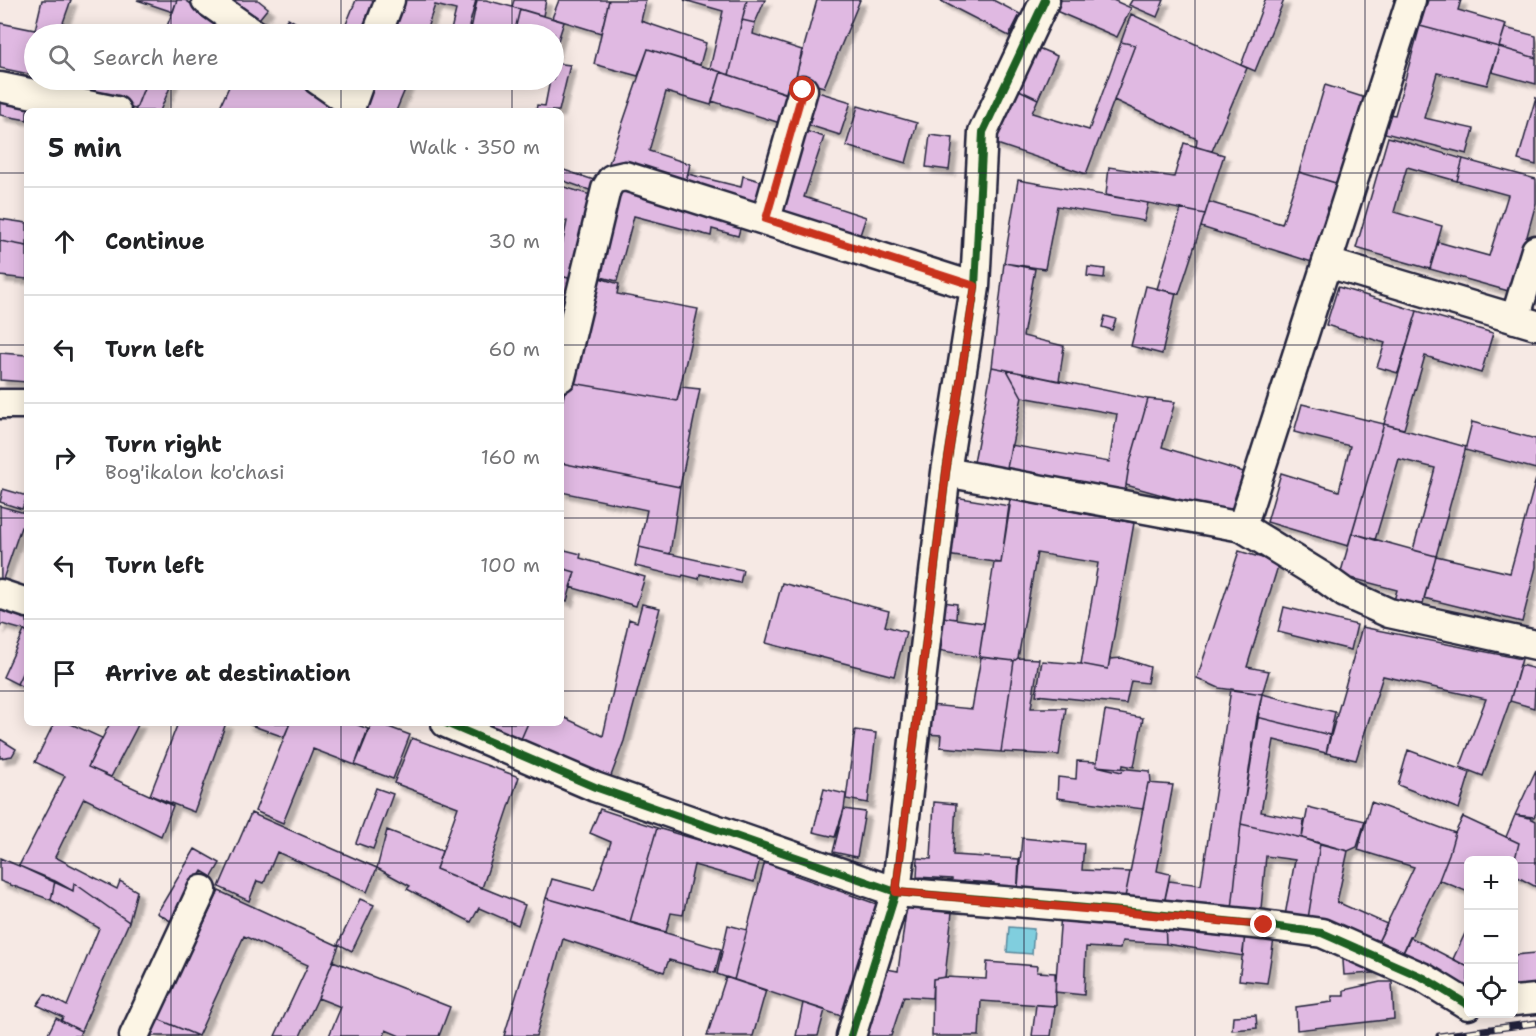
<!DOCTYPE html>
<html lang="en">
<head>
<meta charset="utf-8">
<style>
	body { margin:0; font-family:"Shantell Sans",sans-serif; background:#f2f2f2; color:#202124 }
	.controls { position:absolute; right:18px; bottom:18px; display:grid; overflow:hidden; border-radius:9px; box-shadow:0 3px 15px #0003 }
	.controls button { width:54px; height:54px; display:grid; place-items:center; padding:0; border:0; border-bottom:2px solid #e0e0e0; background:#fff; color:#202124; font:30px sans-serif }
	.stop { position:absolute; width:18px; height:18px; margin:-14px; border:4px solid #c8321e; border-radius:50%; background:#fff }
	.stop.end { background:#c8321e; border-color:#fff; box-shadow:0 2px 6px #0008 }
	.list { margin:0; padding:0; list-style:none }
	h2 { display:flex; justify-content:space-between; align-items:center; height:78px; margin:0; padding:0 24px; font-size:26px }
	h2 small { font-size:20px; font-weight:400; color:#757577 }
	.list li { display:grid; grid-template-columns:39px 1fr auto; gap:18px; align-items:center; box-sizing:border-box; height:108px; padding:0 24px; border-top:2px solid #e0e0e0 }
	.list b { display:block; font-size:22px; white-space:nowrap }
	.list p { margin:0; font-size:20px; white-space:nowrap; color:#757577 }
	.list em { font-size:20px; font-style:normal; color:#757577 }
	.icon { flex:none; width:33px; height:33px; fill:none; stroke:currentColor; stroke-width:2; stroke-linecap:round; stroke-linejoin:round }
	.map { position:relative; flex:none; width:1536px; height:1036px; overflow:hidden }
	.search { position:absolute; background:#fff; box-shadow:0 3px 15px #0003; left:24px; top:24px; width:540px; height:66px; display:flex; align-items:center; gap:15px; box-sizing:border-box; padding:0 21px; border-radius:33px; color:#757577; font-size:22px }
	.panel { position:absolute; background:#fff; box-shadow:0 3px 15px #0003; left:24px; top:108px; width:540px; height:618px; border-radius:9px }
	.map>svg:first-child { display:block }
	.water { fill:#80cede; stroke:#5a899d; stroke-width:1.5 }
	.building { fill:#e0b9e2; stroke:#22223b; stroke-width:1.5; filter:url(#shadow) }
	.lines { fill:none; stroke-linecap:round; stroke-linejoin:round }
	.street-casing { stroke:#22223b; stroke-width:33 }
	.street { stroke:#fcf5e5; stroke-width:28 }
	.rail-casing { stroke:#22223b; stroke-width:7 }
	.rail { stroke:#fcf5e5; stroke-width:4.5; stroke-dasharray:14; stroke-linecap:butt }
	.cycleway-casing { stroke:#fcf5e5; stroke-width:11 }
	.cycleway { stroke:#1b5e20; stroke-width:8 }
	.route { stroke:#c8321e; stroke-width:8 }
	.grid { fill:none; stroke:#22223b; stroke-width:1.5; stroke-opacity:0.55 }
</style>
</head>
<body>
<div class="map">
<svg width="1536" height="1036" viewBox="0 0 1536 1036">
	<defs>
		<filter id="shadow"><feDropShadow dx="5.5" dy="5.5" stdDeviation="1.5" flood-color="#0004"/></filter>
	</defs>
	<rect width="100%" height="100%" fill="#f6e9e4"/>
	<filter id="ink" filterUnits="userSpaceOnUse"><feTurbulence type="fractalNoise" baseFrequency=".0167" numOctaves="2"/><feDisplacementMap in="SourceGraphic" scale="12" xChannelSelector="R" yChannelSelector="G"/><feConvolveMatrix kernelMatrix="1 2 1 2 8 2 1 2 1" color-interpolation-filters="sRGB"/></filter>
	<g filter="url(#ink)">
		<path class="water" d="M1009 927 1034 929 1032 954 1007 952Z"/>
		<path class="building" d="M42 0H71L59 34H34V75L0 68V23L35 30Z
			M137 0H177L173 12Z
			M177 0H185L235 34H164Z
			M224 0H258L268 8 255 24Z
			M356 0H383L368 34H342Z
			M398 0H476L467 34H450L456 10 435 5 425 34H386Z
			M477 0H486L520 9 514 34H470Z
			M514 0H546L543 16 512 7Z
			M559 0H609L601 33 552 18Z
			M609 0H646L641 21 706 43 700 65 648 49 638 76 594 64Z
			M684 0H747L729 75 710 68 723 11Z
			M747 0H765L755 23 742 20Z
			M817 0H860L824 87 795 79Z
			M939 0H993L1020 14 1009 36Z
			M1061 0H1113L1131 8 1117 37 1056 11Z
			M1132 0H1164L1157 17 1129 5Z
			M1265 0H1284L1255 71 1241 65Z
			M1428 0H1461L1458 10 1506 24 1499 47 1420 26Z
			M520 9 564 22 554 53V34H514Z
			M1131 14 1247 68 1212 151 1196 147 1197 139 1114 100 1135 45 1121 42Z
			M288 18 314 34H275Z
			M742 20 755 23 753 34 802 50 792 95 729 75Z
			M1420 26 1499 47 1487 85 1437 73 1424 118 1474 129 1467 154 1385 133 1389 114 1395 115Z
			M1505 28 1536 36V58L1499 47Z
			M1121 42 1135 45 1086 174 991 142 1017 89 1038 99 1032 113 1089 130Z
			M1036 47 1057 56 1038 99 1017 89Z
			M1499 47 1536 58V84L1492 72Z
			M648 49 721 72 711 105 666 92 649 151 690 164 684 190 607 169Z
			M554 63 570 65 559 111H536L537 105 545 106 550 80H554Z
			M721 72 796 97 789 126 712 101Z
			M44 80H147L136 109 41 92Z
			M147 80H173L160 111H135Z
			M232 80H302L332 100 328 111H218Z
			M374 80H409L396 111H358L364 107Z
			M1325 85 1369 99 1339 184 1299 172Z
			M0 91 102 111H27V120L0 115Z
			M818 92 851 102 840 135 802 123 806 112Z
			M1536 97V165L1518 160Z
			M858 106 917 123 906 163 846 146Z
			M800 129 824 137 804 197 866 217 857 244 772 217Z
			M930 135 953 138 949 170 926 167Z
			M1388 137 1463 159 1457 181 1407 167 1394 212 1442 226 1430 269 1356 248Z
			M1184 143 1224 155 1205 214 1106 195 1109 167 1174 177Z
			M1463 159 1536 179V203L1512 292 1430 269 1438 242 1489 256 1508 195 1457 181Z
			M561 169 597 181 595 192 561 180Z
			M1299 172 1339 184 1315 263 1201 227 1209 202 1282 224Z
			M688 174 741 187 743 176 767 183 762 211 684 190Z
			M1018 180 1148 203 1144 221 1057 206 1045 269 1004 263Z
			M617 185 743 218 738 236 712 229 711 236 634 216 617 281 593 275Z
			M561 186 594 196 572 279 561 276V250L567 221 561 220Z
			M1181 209 1205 214 1179 294 1157 289Z
			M0 219 27 223V246L0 241Z
			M0 241 27 246V279L0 276Z
			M1004 263 1035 269 1023 336 1064 346 1059 381 992 367Z
			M1088 267 1105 269 1104 278 1087 276Z
			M590 275 619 284 617 294 698 309 677 401 567 382Z
			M561 276 572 279 561 330Z
			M1146 286 1176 293 1162 354 1131 346Z
			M1338 287 1417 311 1398 373 1377 367 1385 343 1326 325Z
			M1417 311 1493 333 1481 373 1425 356 1404 429 1384 424Z
			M1105 316 1116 319 1112 330 1102 327Z
			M0 353 27 355V382L0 380Z
			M992 367 1007 370 1022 397 1007 468 974 462Z
			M1007 370 1148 399 1129 466 1125 492 1007 468 1011 445 1109 462 1117 414 1022 397Z
			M567 382 677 401 681 387 700 389 680 487 561 463V407Z
			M1148 399 1175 402 1162 447 1247 473 1234 515 1126 485 1129 466Z
			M1302 404 1384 424 1348 546 1267 522 1281 473 1339 491 1350 446 1294 432Z
			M1472 422 1536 439V469L1465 450Z
			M1384 424 1466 447 1436 556 1413 550 1435 468 1399 459 1375 540 1352 533Z
			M561 463 680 487 670 554 639 547 647 510 561 492Z
			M1536 479V567L1522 622 1424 598 1436 556 1510 573Z
			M3 489 27 496 22 509 0 502Z
			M955 497 1010 506 1001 563 947 555Z
			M1010 499 1134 523 1108 669 1081 664 1098 563 1037 553 1018 658 1014 661 979 657 994 563H1001Z
			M0 506 25 513 27 508V530L21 527 1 585Z
			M1352 533 1436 556 1420 614 1392 607 1397 590 1340 575Z
			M639 547 743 570 740 583 700 574 699 579 683 575 682 577 635 566Z
			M561 549 581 554 580 558 645 577 636 606 570 587 575 572 561 568Z
			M1239 551 1279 563 1247 667 1269 671 1262 694 1219 688 1197 678Z
			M561 568 575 572 567 601 561 599Z
			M782 583 889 611 885 626 906 632 894 676 766 643Z
			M0 600 27 609V631L2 624 0 627Z
			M943 602 957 604 956 619 942 617Z
			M642 604 660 608 624 741 608 784 518 746 528 723H561V716L603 736 629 619 637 622Z
			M1284 607 1357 625 1351 650 1278 632Z
			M942 617 984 623 979 657 937 650Z
			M1362 627 1522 659 1510 701 1483 776 1460 767 1486 699 1383 676 1356 760 1326 753Z
			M24 631H27V663L17 684 3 677Z
			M981 657 1014 661 1001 752 940 747 941 735 925 734 930 705 972 709Z
			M1018 658 1039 659 1031 708H1066L1059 755 1001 752 1014 661Z
			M1122 658 1150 667 1147 683 1131 681 1126 704 1036 695 1042 661 1081 664 1108 669 1110 659Z
			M27 663V689L17 684Z
			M1520 665 1536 669 1534 708 1510 701Z
			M1231 689 1262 694 1241 824 1231 919 1163 908 1169 881 1201 885Z
			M1262 694 1335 712 1330 735 1257 717Z
			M1105 711 1143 718 1134 767 1123 765 1122 772 1096 766Z
			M1257 717 1330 735 1326 753 1274 740 1261 812 1304 820 1302 838 1241 824Z
			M54 723H69L102 738 88 767 173 806 161 836 84 798 55 857 117 889 120 881 137 891 129 922 74 883 73 891 19 866 65 776 35 762Z
			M110 723H139L111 777 88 767Z
			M178 723H226L194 812 150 795Z
			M245 723H290L284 737Z
			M290 723H353L368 729 355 765 313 749 283 823 255 811Z
			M372 723H378L410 735 393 779 355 765Z
			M478 723H528L518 746Z
			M855 730 876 733 868 803 846 799Z
			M412 738 519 777 482 888 436 869 458 807 394 783Z
			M0 739 16 749 12 756 0 758Z
			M1408 750 1470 773 1459 809 1398 785Z
			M1077 761 1097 762 1096 766 1150 771 1151 783H1148L1143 809 1057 798 1058 777 1076 779Z
			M1536 770V813L1534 817 1515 815Z
			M1148 783 1173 785 1157 871 1170 874 1163 908 1124 902Z
			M376 788 393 794 373 849 356 843Z
			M824 789 846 794 844 809 835 837 813 832Z
			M934 802 956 804 953 855 1019 859 1017 899 993 898 994 883 963 881 962 892H952V879L917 877 918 858 931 859Z
			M1371 802 1455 833 1449 854 1439 880 1400 959 1376 946 1414 867 1358 850Z
			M1308 807 1365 821 1357 847 1348 851 1302 838Z
			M600 809 657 828 630 922 546 898 552 879 594 890 611 842 590 833Z
			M844 809 865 812 857 857 833 852Z
			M251 813 377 868 367 892 277 852 264 883 257 881 249 901 219 887Z
			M1515 815 1530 818 1536 821V887L1514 875V863L1519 843 1506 837Z
			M1463 817 1519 843 1514 863V860H1468V892L1439 880 1449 854 1455 833Z
			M1241 824 1302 838 1320 844 1307 925 1284 921 1295 860 1266 856 1260 919H1231Z
			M657 828 760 858 754 882 694 865 683 915 671 913 666 932 630 922Z
			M387 830 442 851 436 869 525 905 518 925 479 908 471 922 407 889 410 886 377 868Z
			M1022 838 1084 844 1082 870 1130 872 1124 902 1017 899Z
			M1320 844 1348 851 1337 902 1387 924 1376 946 1307 925Z
			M195 849 220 863 212 877 202 871 172 922 157 913Z
			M766 857 788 864 786 872 885 907 850 1019 734 980Z
			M0 858 55 881 51 900 0 881Z
			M55 881 73 891 74 883 129 922 81 1031 61 1021 63 1017 37 1005 45 994 67 1006 99 928 51 900Z
			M219 891 339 946 318 998 300 1036H275L308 965 244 936 198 1036 158 1019Z
			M908 897 953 903 945 977 933 979 932 998 904 996 891 1036H864L887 969 898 971Z
			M546 898 721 949 715 973 669 960 664 972 563 939 536 1036H504Z
			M360 899 374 905 352 951 338 944Z
			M1061 914 1165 921 1166 944 1122 941 1120 949 1086 947 1084 995 1055 992Z
			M1165 921 1245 930 1243 956 1166 944Z
			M728 925 747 930 734 980 717 974Z
			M1468 927V967L1453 959Z
			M1245 936 1274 939 1267 983 1239 980Z
			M1410 937 1468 967V990L1400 959Z
			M1342 946 1373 958V973L1344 975Z
			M1536 953V987L1514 990V955Z
			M333 961 450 1007 439 1036H400L386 1030 384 1036H329L341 1007 318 998Z
			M987 962 1038 966 1037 972 1055 973 1056 1006 981 1001 979 1036H932L933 979 945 977 986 979Z
			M726 977 766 990 753 1036H707Z
			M1380 982H1392L1394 1019 1297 1030 1296 1007 1332 1002V996H1344V990Z
			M803 1003 825 1010 818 1036H796Z
			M1036 1005 1055 1006 1051 1036H1032Z
			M1256 1015 1257 1028 1232 1030 1233 1016Z
			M56 1018 81 1031 79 1036H47Z
			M158 1019 196 1035 195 1036H151Z"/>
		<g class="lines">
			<defs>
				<path id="street" d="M206 0 254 34
					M377 34 390 0
					M318 80 351 103
					M0 87 116 111
					M349 111 360 80
					M766 219 803 90
					M1328 263 1536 325
					M1515 319 1536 250
					M561 377 606 189 612 179 625 176 975 287
					M0 404H27
					M946 472 1242 527 1323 577 1345 593 1389 613 1536 645
					M1242 527 1411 0
					M0 594 27 603
					M446 723 595 787 896 892 1145 913 1264 925 1322 933 1424 978 1468 1005
					M1514 1001 1536 999
					M134 1036 202 890
					M851 1036 896 892 946 472 975 287 983 132 1045 0"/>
			</defs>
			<use href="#street" class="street-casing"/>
			<use href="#street" class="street"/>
			<defs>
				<path id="rail" d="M1439 1036 1536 1023"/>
			</defs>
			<use href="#rail" class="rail-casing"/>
			<use href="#rail" class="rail"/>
			<defs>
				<path id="cycleway" d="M446 723 595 787 896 892 1145 913 1264 925 1322 933 1424 978 1468 1005
					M851 1036 896 892 946 472 975 287 983 132 1045 0"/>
			</defs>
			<use href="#cycleway" class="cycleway-casing"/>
			<use href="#cycleway" class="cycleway"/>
		</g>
	</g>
	<g class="lines" filter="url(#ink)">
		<path class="route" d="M803 90 766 219 975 286 946 472 896 892 1264 925"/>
	</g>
	<path class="grid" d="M171 0V34M341 0V34M512 0V34M683 0V1036M853 0V1036M1024 0V1036M1195 0V1036M1365 0V1036M171 80V111M341 80V111M512 80V111M0 173H27M561 173H1536M0 345H27M561 345H1536M0 518H27M561 518H1536M0 691H27M561 691H1536M171 723V1036M341 723V1036M512 723V1036M0 863H1468M1514 863H1536"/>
</svg>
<div class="controls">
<button>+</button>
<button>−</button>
<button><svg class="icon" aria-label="locate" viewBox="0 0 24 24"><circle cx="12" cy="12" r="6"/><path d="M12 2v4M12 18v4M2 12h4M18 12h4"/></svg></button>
</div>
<div class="stop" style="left:803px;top:90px"></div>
<div class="stop end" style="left:1264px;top:925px"></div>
<div class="search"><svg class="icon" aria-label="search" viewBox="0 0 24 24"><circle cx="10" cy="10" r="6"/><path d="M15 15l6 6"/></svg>Search here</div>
<section class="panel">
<h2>5 min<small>Walk · 350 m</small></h2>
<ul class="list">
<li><svg class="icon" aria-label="ahead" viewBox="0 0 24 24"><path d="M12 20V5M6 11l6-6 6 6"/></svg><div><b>Continue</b></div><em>30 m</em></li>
<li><svg class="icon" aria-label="left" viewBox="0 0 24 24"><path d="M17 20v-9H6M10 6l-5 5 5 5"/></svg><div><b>Turn left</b></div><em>60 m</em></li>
<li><svg class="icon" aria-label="right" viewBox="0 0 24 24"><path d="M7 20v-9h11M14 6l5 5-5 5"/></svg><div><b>Turn right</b><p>Bog'ikalon ko'chasi</p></div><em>160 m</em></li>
<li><svg class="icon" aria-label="left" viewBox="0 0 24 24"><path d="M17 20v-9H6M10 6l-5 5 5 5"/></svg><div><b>Turn left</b></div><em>100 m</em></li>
<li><svg class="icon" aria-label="arrive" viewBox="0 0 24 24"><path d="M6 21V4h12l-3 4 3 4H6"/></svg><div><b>Arrive at destination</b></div></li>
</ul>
</section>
</div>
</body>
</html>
